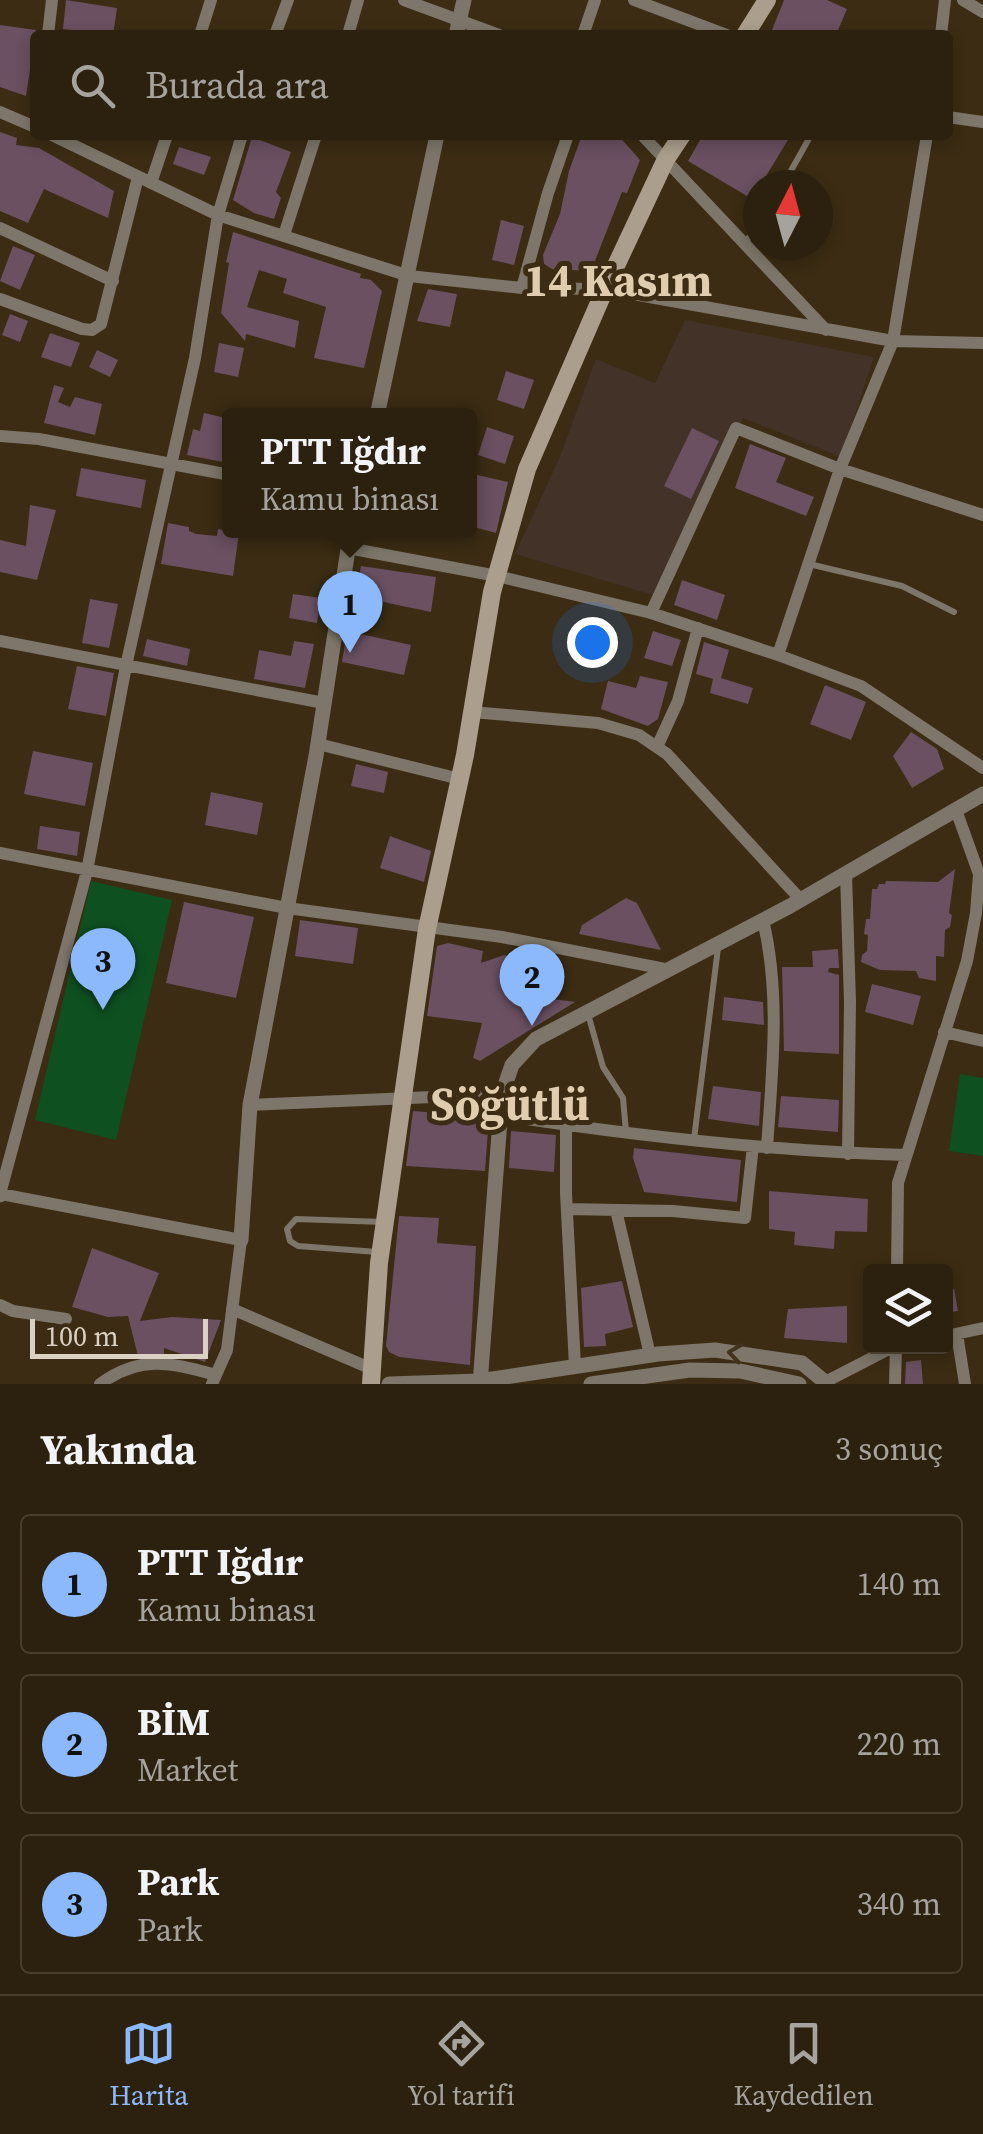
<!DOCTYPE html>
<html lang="tr">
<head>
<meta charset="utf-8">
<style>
	body { margin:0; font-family:"Source Serif 4",serif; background:#342917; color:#f1f3f6 }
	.controls { position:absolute; right:30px; bottom:30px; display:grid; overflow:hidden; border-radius:10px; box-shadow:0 5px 15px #0003 }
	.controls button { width:90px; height:90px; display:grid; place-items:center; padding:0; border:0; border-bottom:2px solid #483e2e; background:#2c210e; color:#f1f3f6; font:50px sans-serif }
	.compass { position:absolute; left:743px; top:170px; width:90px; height:90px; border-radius:50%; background:#2c210e; box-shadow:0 5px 15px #0003; rotate:6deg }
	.scale { position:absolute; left:30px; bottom:25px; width:178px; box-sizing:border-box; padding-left:10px; border:5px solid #dad1c2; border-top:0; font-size:28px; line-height:35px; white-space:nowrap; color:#dad1c2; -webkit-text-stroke:8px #3b2c13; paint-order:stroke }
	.you { position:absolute; left:592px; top:642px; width:35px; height:35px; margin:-25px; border:8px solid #fff; border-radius:50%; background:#1a73e8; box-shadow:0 0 0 15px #1a73e833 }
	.badge { display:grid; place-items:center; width:65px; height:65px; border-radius:50%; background:#8cb9fc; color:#111; font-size:32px; font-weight:700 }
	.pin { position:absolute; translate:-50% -82px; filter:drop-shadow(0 2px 5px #0008) }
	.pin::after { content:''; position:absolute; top:52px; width:35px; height:30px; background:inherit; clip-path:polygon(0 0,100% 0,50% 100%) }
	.popup { position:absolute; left:222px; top:408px; width:255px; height:130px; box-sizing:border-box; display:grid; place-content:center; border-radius:10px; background:#2c210e; filter:drop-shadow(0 2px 8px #0005); font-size:32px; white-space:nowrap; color:#a6a39e }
	.popup b { font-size:38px; color:#f1f3f6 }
	.popup::after { content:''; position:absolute; left:50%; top:100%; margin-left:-20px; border:20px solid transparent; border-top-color:#2c210e }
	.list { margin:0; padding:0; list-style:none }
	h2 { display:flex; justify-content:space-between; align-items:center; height:130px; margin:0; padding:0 40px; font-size:42px }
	h2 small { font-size:32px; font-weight:400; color:#a6a39e }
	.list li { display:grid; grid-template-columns:65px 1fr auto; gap:30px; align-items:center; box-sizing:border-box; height:140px; margin:0 20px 20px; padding:0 20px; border:2px solid #483e2e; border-radius:10px }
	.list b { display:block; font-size:38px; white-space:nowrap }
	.list p { margin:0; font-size:32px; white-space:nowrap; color:#a6a39e }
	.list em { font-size:32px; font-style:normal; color:#a6a39e }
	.icon { flex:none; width:55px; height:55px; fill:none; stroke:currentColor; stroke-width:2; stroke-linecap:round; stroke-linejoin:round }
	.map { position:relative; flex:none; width:983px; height:1384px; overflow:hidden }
	.search { position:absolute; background:#2c210e; box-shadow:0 5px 15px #0003; left:30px; right:30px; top:30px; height:110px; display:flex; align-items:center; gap:25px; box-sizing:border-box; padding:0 35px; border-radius:10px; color:#a6a39e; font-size:38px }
	.sheet { height:610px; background:#2c210e }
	nav { display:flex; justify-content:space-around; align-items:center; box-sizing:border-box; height:140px; border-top:2px solid #483e2e; background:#2c210e; font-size:28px; color:#a6a39e }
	nav a { display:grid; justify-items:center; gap:5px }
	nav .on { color:#8cb9fc }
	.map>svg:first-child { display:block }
	.education { fill:#423227 }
	.green { fill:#0e5020 }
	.building { fill:#6a5061 }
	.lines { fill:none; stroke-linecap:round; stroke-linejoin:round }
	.service { stroke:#7e766a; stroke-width:6 }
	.minor { stroke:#7e766a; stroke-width:12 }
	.tertiary { stroke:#7e766a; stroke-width:15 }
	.secondary { stroke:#ab9e8c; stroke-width:18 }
	.oneway { stroke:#42331c }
	.labels { text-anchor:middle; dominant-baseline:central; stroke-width:10; stroke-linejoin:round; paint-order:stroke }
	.district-label { font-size:45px; font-weight:bold; fill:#e0cdb0; stroke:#3b2c13 }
</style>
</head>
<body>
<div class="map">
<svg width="983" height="1384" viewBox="0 0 983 1384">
	<rect width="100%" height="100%" fill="#3b2c13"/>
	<path class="education" d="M685 320 874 357 841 457 743 418 653 595 515 554 559 459 596 359 655 383Z"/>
	<path class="green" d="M91 881 172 900 116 1140 35 1120Z
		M960 1074 983 1078V1156L949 1151Z"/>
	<path class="building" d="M66 0 117 8 113 35H91V32L63 29Z
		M784 0H827L847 9 836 35H770Z
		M0 25 36 30 26 96 0 87Z
		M0 132 17 138 16 145 39 148 114 191 108 218 44 189 28 223 0 211Z
		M582 135H618L640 160 627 193 622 192 591 271 552 269 544 264 543 255 560 214 569 171Z
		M703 135H791L752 199 688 161Z
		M252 137 291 152 276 192 281 198 274 219 254 213 233 200Z
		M179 147 211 157 204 175 173 164Z
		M501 220 524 226 514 265 492 260Z
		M233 232 361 274 360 278 371 280 382 291 364 368 314 358 326 307 283 293 287 279 259 270 247 307 299 321 295 348 246 334 245 341 221 313 229 263 226 262Z
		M13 246 35 255 20 290 0 281Z
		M428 289 457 294 450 327 417 321Z
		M10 314 28 321 20 342 2 335Z
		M50 333 80 343 71 367 41 357Z
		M219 343 244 348 238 377 214 372Z
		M97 350 118 360 110 377 89 367Z
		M506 371 534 380 524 409 497 400Z
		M54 385 64 388 58 402 70 407 75 397 102 404 95 435 44 423Z
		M204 413 230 419 223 462 187 455 193 429 200 431Z
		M487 427 514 436 505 464 478 455Z
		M692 428 719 441 691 499 664 486Z
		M750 444 786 458 776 482 814 497 806 516 735 488Z
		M81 468 146 480 141 508 76 496Z
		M477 475 508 482 496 533 470 526V505Z
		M30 505 56 510 37 580 0 572V540L26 546Z
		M168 523 189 527V531L196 534 217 536 218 529 239 533 233 576 161 564Z
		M361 566 436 577 431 612 355 596Z
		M682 580 725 595 717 620 674 605Z
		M293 594 321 598 317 623 289 618Z
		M90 599 118 604 109 648 82 643Z
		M347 631 411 645 404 675 342 662Z
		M653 631 681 640 672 666 644 658Z
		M147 639 190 649 187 666 143 656Z
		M294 641 314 644 305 688 254 679 259 650 291 656Z
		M704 642 729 650 721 678 753 688 748 704 710 693 713 679 696 674Z
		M77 666 114 673 106 716 68 709Z
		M640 676 668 682 658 719 648 726 601 709 608 681 636 688Z
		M825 685 866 702 851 740 810 724Z
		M911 732 937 749 944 769 912 788 893 756Z
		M33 751 93 763 85 806 24 794Z
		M356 764 388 772 384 793 351 786Z
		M211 792 263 803 257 835 205 825Z
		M40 826 80 832 77 856 37 849Z
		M390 836 431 851 424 882 380 868Z
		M955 869 949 913 952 915 950 927 945 930 944 957 936 956V981L919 978 916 971 880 970 861 962 862 955 867 951 868 935 864 934 866 919H870L872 889H877L879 884H885L886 881 938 882Z
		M626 898 637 903 661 950 579 934 582 925Z
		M184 902 254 917 236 998 166 983Z
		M300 920 358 928 353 964 295 956Z
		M448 943 483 951 481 963 504 955 547 964 539 997 575 1002 480 1061 473 1058 482 1023 427 1016 437 946Z
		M838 949 839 968H829L828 972 839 975V1054L784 1051 782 967H813L812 951Z
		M872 984 921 996 913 1025 865 1012Z
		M724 997 763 1002 764 1025 722 1020Z
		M713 1086 761 1092 759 1126 708 1119Z
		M781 1096 839 1100 838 1132 778 1127Z
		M413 1111 489 1117 485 1171 406 1166Z
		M511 1131 556 1135 554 1172 509 1168Z
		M634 1148 741 1160 737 1202 644 1192 633 1158Z
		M769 1191 868 1199 867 1232 835 1231 834 1249 794 1245 795 1232 769 1229Z
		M399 1216 439 1218 437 1243 476 1246 470 1365 399 1357 389 1352 386 1346Z
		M92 1248 159 1273 140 1321 172 1317 221 1320 205 1362 164 1348V1354L138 1356 128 1316 108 1317 72 1307Z
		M622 1281 633 1327 605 1334 606 1346 584 1347 581 1288Z
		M954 1289 958 1311 946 1313V1290Z
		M847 1306V1343L784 1338 788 1309Z
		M921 1360 923 1384H905L906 1362Z"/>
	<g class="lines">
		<path class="service" d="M783 185 811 135
			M744 245 758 224
			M809 564 902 586 954 612
			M588 1014 603 1067 623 1098 626 1132
			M694 1139 718 948
			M377 1252 298 1246 290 1241 287 1229 296 1219 383 1222"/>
		<path class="minor" d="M404 0 499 35
			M634 0 727 35
			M963 0 983 12
			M48 35 52 0
			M200 35 211 0
			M275 35 288 0
			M348 35 358 0
			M583 35 595 0
			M941 35 945 0
			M0 112 35 127
			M948 117 983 122
			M52 135 218 215 409 276 522 288 605 289 893 341 983 343
			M642 135 826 330
			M151 183 167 135
			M0 228 113 281
			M284 235 316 135
			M522 288 548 193 568 135
			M0 299 82 329 92 330 101 324 138 177
			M0 436 39 439 230 475
			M348 548 497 576 651 613 778 655 861 686 983 768
			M651 613 736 428 840 469 983 515
			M0 641 324 703
			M778 655 840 469 893 341 927 135
			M472 712 598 723 639 735 667 754 801 900
			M318 744 460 779
			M657 747 678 701 698 628
			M0 853 287 908 502 937 670 970
			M846 873 850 1002 848 1154
			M763 920C781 995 772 1072 767 1148
			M944 1032 983 1041
			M250 1105 502 1094
			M500 1115C635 1136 770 1151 906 1155
			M566 1125V1193L575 1366
			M0 1194 87 871 126 666 195 358 218 215 242 135
			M0 1194 241 1240 227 1350 212 1384
			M567 1209 673 1211 745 1218 753 1146
			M616 1210 650 1355
			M897 1272 898 1183 967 961 976 913 979 874 956 810
			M0 1305 13 1311 66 1319
			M232 1309 372 1369
			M957 1334 965 1384
			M946 1336 983 1328
			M100 1384C141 1354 171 1363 216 1375
			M827 1384 825 1382 895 1346
			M895 1384 896 1346"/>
		<path class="tertiary" d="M456 35 464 0
			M377 416 437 135
			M0 1195V1194
			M241 1240 250 1105 316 756 351 530
			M389 1384 479 1381 658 1354 715 1350 802 1363 825 1382
			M480 1384 502 1094 512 1065 536 1039 790 906 983 794
			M591 1384 690 1370 740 1371 799 1384"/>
		<path class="secondary" d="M745 35 767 0
			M371 1384 379 1263 427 929 465 755 492 592 527 469 605 289 666 159 682 135"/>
	</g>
	<defs><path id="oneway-chevron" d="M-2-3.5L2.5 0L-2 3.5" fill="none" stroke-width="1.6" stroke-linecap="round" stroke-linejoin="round" transform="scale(2.5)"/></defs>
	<use class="oneway" href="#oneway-chevron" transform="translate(735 1353) rotate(-172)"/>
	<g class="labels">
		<g class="district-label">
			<text x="618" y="280">14 Kasım</text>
			<text x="510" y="1104">Söğütlü</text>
		</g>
	</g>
</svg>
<div class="controls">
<button><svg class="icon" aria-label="layers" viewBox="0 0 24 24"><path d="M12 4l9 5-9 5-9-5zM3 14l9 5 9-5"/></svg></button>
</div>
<svg class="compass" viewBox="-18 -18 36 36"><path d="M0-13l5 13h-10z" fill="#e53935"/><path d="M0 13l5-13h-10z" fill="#a6a39e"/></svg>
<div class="scale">100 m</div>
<div class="you"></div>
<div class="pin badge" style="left:350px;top:653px">1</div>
<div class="popup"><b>PTT Iğdır</b>Kamu binası</div>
<div class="pin badge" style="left:532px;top:1026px">2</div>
<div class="pin badge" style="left:103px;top:1010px">3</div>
<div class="search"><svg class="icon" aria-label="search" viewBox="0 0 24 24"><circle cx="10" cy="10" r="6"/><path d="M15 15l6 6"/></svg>Burada ara</div>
</div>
<section class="sheet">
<h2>Yakında<small>3 sonuç</small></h2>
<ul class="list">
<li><span class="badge">1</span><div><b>PTT Iğdır</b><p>Kamu binası</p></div><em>140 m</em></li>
<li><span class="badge">2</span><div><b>BİM</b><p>Market</p></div><em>220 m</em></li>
<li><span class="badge">3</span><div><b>Park</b><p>Park</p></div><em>340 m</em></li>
</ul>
</section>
<nav>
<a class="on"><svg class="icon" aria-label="map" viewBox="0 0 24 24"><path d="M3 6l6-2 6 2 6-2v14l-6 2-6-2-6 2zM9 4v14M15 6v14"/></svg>Harita</a>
<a><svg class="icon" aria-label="directions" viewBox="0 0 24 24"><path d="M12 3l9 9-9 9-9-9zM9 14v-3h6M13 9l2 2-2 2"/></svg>Yol tarifi</a>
<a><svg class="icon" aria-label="saved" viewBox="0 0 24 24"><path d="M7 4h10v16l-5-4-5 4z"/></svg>Kaydedilen</a>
</nav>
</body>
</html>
